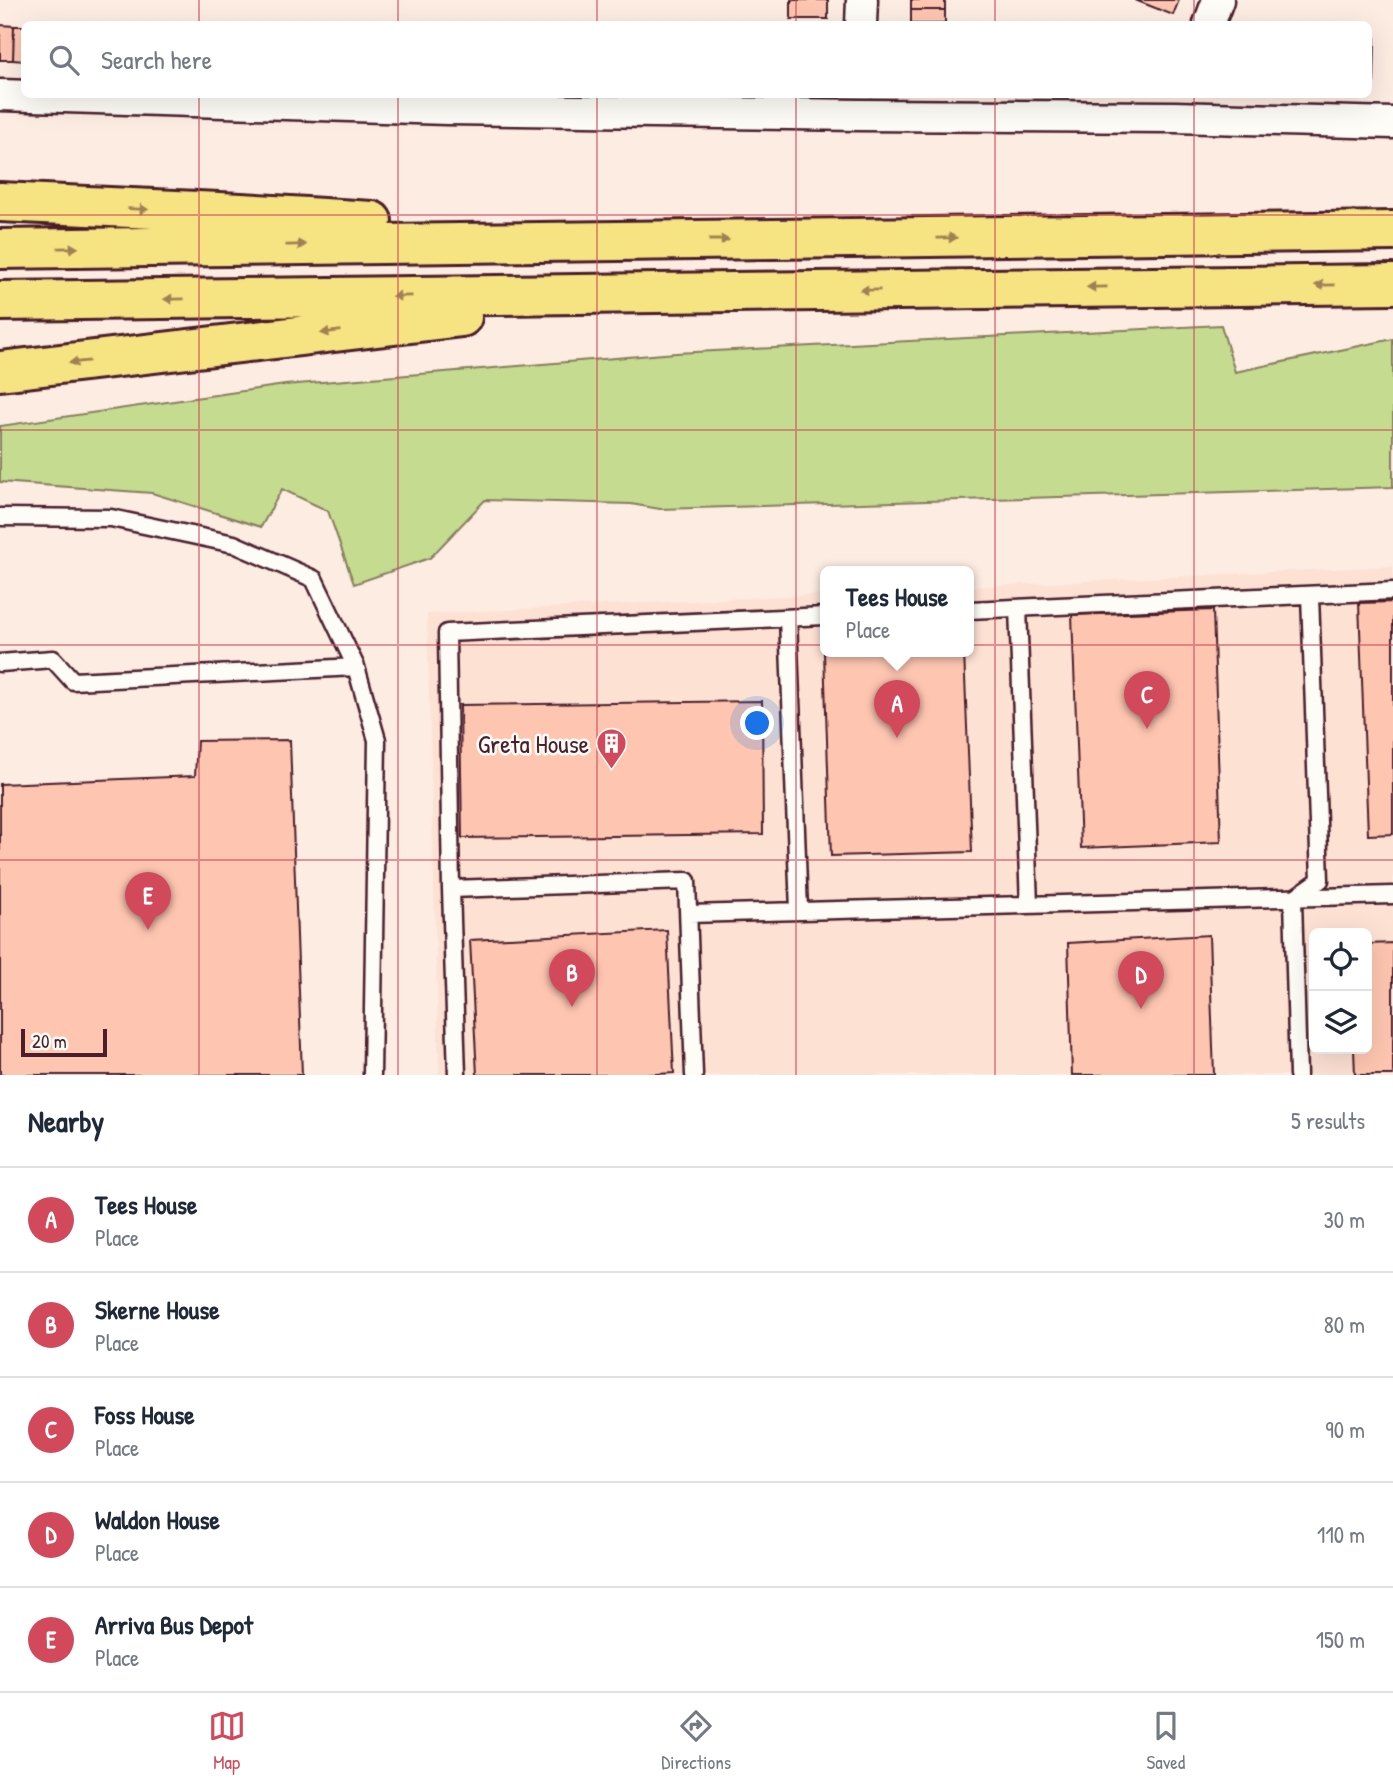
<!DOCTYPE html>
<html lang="en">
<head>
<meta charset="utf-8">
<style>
	body { margin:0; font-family:"Patrick Hand",sans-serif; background:#f2f2f3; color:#1f2937 }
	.controls { position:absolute; right:21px; bottom:21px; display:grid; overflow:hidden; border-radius:10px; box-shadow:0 7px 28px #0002 }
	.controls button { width:63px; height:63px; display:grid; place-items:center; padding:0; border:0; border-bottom:2px solid #e0e1e3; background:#fff; color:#1f2937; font:35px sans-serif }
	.scale { position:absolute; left:21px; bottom:18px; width:86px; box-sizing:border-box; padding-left:7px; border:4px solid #4a1f2b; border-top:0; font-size:19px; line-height:24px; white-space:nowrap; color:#4a1f2b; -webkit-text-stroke:5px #fdfcf7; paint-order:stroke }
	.you { position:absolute; left:758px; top:724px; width:24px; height:24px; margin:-18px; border:5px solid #fff; border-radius:50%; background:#1a73e8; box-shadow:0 0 0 10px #1a73e833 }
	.badge { display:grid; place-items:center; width:46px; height:46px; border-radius:50%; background:#d1495b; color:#fff; font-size:23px; font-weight:700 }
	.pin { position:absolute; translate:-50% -58px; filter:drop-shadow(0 2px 4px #0008) }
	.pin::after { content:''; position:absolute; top:37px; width:24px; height:21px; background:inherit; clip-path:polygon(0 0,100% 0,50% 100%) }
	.popup { position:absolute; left:820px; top:566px; width:154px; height:91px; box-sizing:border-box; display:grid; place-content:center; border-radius:10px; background:#fff; filter:drop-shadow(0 2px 5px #0005); font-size:23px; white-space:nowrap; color:#747a83 }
	.popup b { font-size:26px; color:#1f2937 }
	.popup::after { content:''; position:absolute; left:50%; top:100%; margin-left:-14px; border:14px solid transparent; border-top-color:#fff }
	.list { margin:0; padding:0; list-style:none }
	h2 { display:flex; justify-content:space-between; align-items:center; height:91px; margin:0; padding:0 28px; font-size:30px }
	h2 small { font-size:23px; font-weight:400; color:#747a83 }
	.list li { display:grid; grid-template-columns:46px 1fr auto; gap:21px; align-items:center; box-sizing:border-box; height:105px; padding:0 28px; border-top:2px solid #e0e1e3 }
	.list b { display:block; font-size:26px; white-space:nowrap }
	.list p { margin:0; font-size:23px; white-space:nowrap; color:#747a83 }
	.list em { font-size:23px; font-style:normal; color:#747a83 }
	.icon { flex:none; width:38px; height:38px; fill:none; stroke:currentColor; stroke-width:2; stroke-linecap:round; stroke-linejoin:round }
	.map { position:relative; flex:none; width:1393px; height:1075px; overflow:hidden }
	.search { position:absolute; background:#fff; box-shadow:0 7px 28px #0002; left:21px; right:21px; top:21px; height:77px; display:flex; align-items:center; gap:18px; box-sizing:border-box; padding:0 24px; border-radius:10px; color:#747a83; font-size:26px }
	.sheet { height:616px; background:#fff }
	nav { display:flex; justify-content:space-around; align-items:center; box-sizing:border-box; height:98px; border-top:2px solid #e0e1e3; background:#fff; font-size:19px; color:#747a83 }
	nav a { display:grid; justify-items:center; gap:4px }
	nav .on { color:#d1495b }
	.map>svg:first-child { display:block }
	.built { fill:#fde1d3; fill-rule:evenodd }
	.green { fill:#c4db90; stroke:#877d5e; stroke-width:2 }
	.building { fill:#fec6b1; stroke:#4a1f2b; stroke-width:2 }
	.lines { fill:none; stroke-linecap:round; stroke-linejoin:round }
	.service-casing { stroke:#4a1f2b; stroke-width:21 }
	.minor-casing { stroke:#4a1f2b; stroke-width:35 }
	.motorway-casing { stroke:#4a1f2b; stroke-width:44 }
	.service { stroke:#fdfcf7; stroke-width:16 }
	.minor { stroke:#fdfcf7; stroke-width:30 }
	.motorway { stroke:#f6e381; stroke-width:38 }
	.oneway { fill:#a08156 }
	.grid { fill:none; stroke:#d1495b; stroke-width:2; stroke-opacity:0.55 }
	.labels { text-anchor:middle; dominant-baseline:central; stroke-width:5; stroke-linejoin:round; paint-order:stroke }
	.poi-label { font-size:26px; fill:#4a1f2b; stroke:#fdfcf7; text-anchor:end }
</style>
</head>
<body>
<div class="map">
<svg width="1393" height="1075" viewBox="0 0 1393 1075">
	<rect width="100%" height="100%" fill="#fdece2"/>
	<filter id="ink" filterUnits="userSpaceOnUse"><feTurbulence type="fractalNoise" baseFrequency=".0143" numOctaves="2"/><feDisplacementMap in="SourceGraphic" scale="14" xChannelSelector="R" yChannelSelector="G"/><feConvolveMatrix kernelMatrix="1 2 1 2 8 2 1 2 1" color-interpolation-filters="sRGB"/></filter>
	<g filter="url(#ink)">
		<path class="built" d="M1393 566V1075H439L427 614 825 594V652H969V587ZM1314 933H1367V1049H1314Z"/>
		<path class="green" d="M1221 325 1235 372 1393 339V487L660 509 631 504 485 500 430 558 354 584 328 511 282 489 261 527 152 493 0 482V426L285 385 676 353Z"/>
		<path class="building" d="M791 0H828V19H791Z
			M911 0H945V10H911Z
			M1135 0H1179L1173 15Z
			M911 10H945V24H911Z
			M0 25 14 26 13 60H0Z
			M14 26H24V61L13 60Z
			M1368 33H1375L1374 82H1368Z
			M1393 602V834L1368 835 1359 603Z
			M1213 610 1221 842 1081 848 1072 615Z
			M823 624H825V652H964L972 852 831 856Z
			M762 701 763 834 462 838 460 705Z
			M290 740 302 1075H0V784L195 776 197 741Z
			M667 930 674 1073 641 1075H477L470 940Z
			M1209 935 1214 1075H1072L1068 943Z
			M1393 943V1075H1355L1354 1049H1367V944Z"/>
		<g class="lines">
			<defs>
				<path id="service" d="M0 517 111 518 234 544 314 579 356 667 377 740 372 1075
					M1018 608 1029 905
					M969 610 1393 591
					M788 618 799 911
					M0 663 53 659 73 681 356 667
					M451 889 457 1075
					M689 914 1393 895
					M694 1075 687 881 451 889 447 633 825 616
					M1298 1075 1293 899 1320 880 1310 595"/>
				<path id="minor" d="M861 24 862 0
					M1209 24 1218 0
					M0 95 447 109 860 115 1175 117 1393 123"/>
				<path id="motorway" d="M0 202 241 213 372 221
					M0 249 1393 231
					M0 301 1393 284
					M0 371 462 317"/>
			</defs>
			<use href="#service" class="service-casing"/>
			<use href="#minor" class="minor-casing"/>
			<use href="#motorway" class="motorway-casing"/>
			<use href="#service" class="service"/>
			<use href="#minor" class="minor"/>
			<use href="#motorway" class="motorway"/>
		</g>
		<defs><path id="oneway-solid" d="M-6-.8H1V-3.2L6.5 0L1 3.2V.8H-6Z" transform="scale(1.75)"/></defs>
		<g class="oneway">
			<use href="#oneway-solid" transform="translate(138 209) rotate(2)"/>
			<use href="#oneway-solid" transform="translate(947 238) rotate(-1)"/>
			<use href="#oneway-solid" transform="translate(719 240)"/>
			<use href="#oneway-solid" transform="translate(296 245) rotate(-1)"/>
			<use href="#oneway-solid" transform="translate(68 248) rotate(-1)"/>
			<use href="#oneway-solid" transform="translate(1325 285) rotate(179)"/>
			<use href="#oneway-solid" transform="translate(1097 287) rotate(179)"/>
			<use href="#oneway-solid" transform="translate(870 290) rotate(179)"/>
			<use href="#oneway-solid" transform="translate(402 296) rotate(179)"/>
			<use href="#oneway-solid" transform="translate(174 299) rotate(179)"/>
			<use href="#oneway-solid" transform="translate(331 332) rotate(173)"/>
			<use href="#oneway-solid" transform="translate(79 362) rotate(174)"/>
		</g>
	</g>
	<path class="grid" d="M199 0V24M398 0V24M597 0V24M796 0V24M995 0V24M1194 0V24M199 94V1075M398 94V1075M597 94V1075M796 94V1075M995 94V1075M1194 94V1075M0 215H1393M0 430H1393M0 645H1393M0 860H1393"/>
	<defs>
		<symbol id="building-pin" viewBox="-11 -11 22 30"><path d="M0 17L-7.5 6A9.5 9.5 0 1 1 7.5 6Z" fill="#d1495b" stroke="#fdfcf7"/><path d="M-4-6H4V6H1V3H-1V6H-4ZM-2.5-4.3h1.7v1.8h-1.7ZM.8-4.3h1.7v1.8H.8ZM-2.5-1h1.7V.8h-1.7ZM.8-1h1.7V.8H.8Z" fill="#fff"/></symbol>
	</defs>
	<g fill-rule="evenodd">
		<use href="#building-pin" x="594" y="726" width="35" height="47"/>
	</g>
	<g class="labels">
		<g class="poi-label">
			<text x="589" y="743">Greta House</text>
		</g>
	</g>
</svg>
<div class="controls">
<button><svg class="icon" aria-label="locate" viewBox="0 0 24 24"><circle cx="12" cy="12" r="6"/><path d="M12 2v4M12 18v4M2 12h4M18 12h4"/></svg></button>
<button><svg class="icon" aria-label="layers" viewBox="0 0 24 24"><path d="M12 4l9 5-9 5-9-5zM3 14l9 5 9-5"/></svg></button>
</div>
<div class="scale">20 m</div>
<div class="you"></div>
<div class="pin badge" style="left:897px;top:738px">A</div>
<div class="popup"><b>Tees House</b>Place</div>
<div class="pin badge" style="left:572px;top:1007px">B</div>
<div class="pin badge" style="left:1147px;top:729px">C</div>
<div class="pin badge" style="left:1141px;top:1009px">D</div>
<div class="pin badge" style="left:148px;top:930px">E</div>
<div class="search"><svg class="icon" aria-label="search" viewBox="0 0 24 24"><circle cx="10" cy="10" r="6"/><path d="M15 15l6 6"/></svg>Search here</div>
</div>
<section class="sheet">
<h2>Nearby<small>5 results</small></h2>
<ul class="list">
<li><span class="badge">A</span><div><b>Tees House</b><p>Place</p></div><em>30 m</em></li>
<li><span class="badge">B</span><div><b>Skerne House</b><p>Place</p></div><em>80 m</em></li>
<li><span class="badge">C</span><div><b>Foss House</b><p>Place</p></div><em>90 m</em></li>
<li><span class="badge">D</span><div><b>Waldon House</b><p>Place</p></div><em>110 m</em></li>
<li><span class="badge">E</span><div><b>Arriva Bus Depot</b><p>Place</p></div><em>150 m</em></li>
</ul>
</section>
<nav>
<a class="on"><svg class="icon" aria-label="map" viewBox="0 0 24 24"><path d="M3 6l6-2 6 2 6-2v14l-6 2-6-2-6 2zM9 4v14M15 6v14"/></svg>Map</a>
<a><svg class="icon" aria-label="directions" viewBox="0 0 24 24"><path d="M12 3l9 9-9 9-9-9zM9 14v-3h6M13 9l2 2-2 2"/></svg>Directions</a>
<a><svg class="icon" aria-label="saved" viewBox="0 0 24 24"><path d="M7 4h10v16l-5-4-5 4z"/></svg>Saved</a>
</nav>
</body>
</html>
